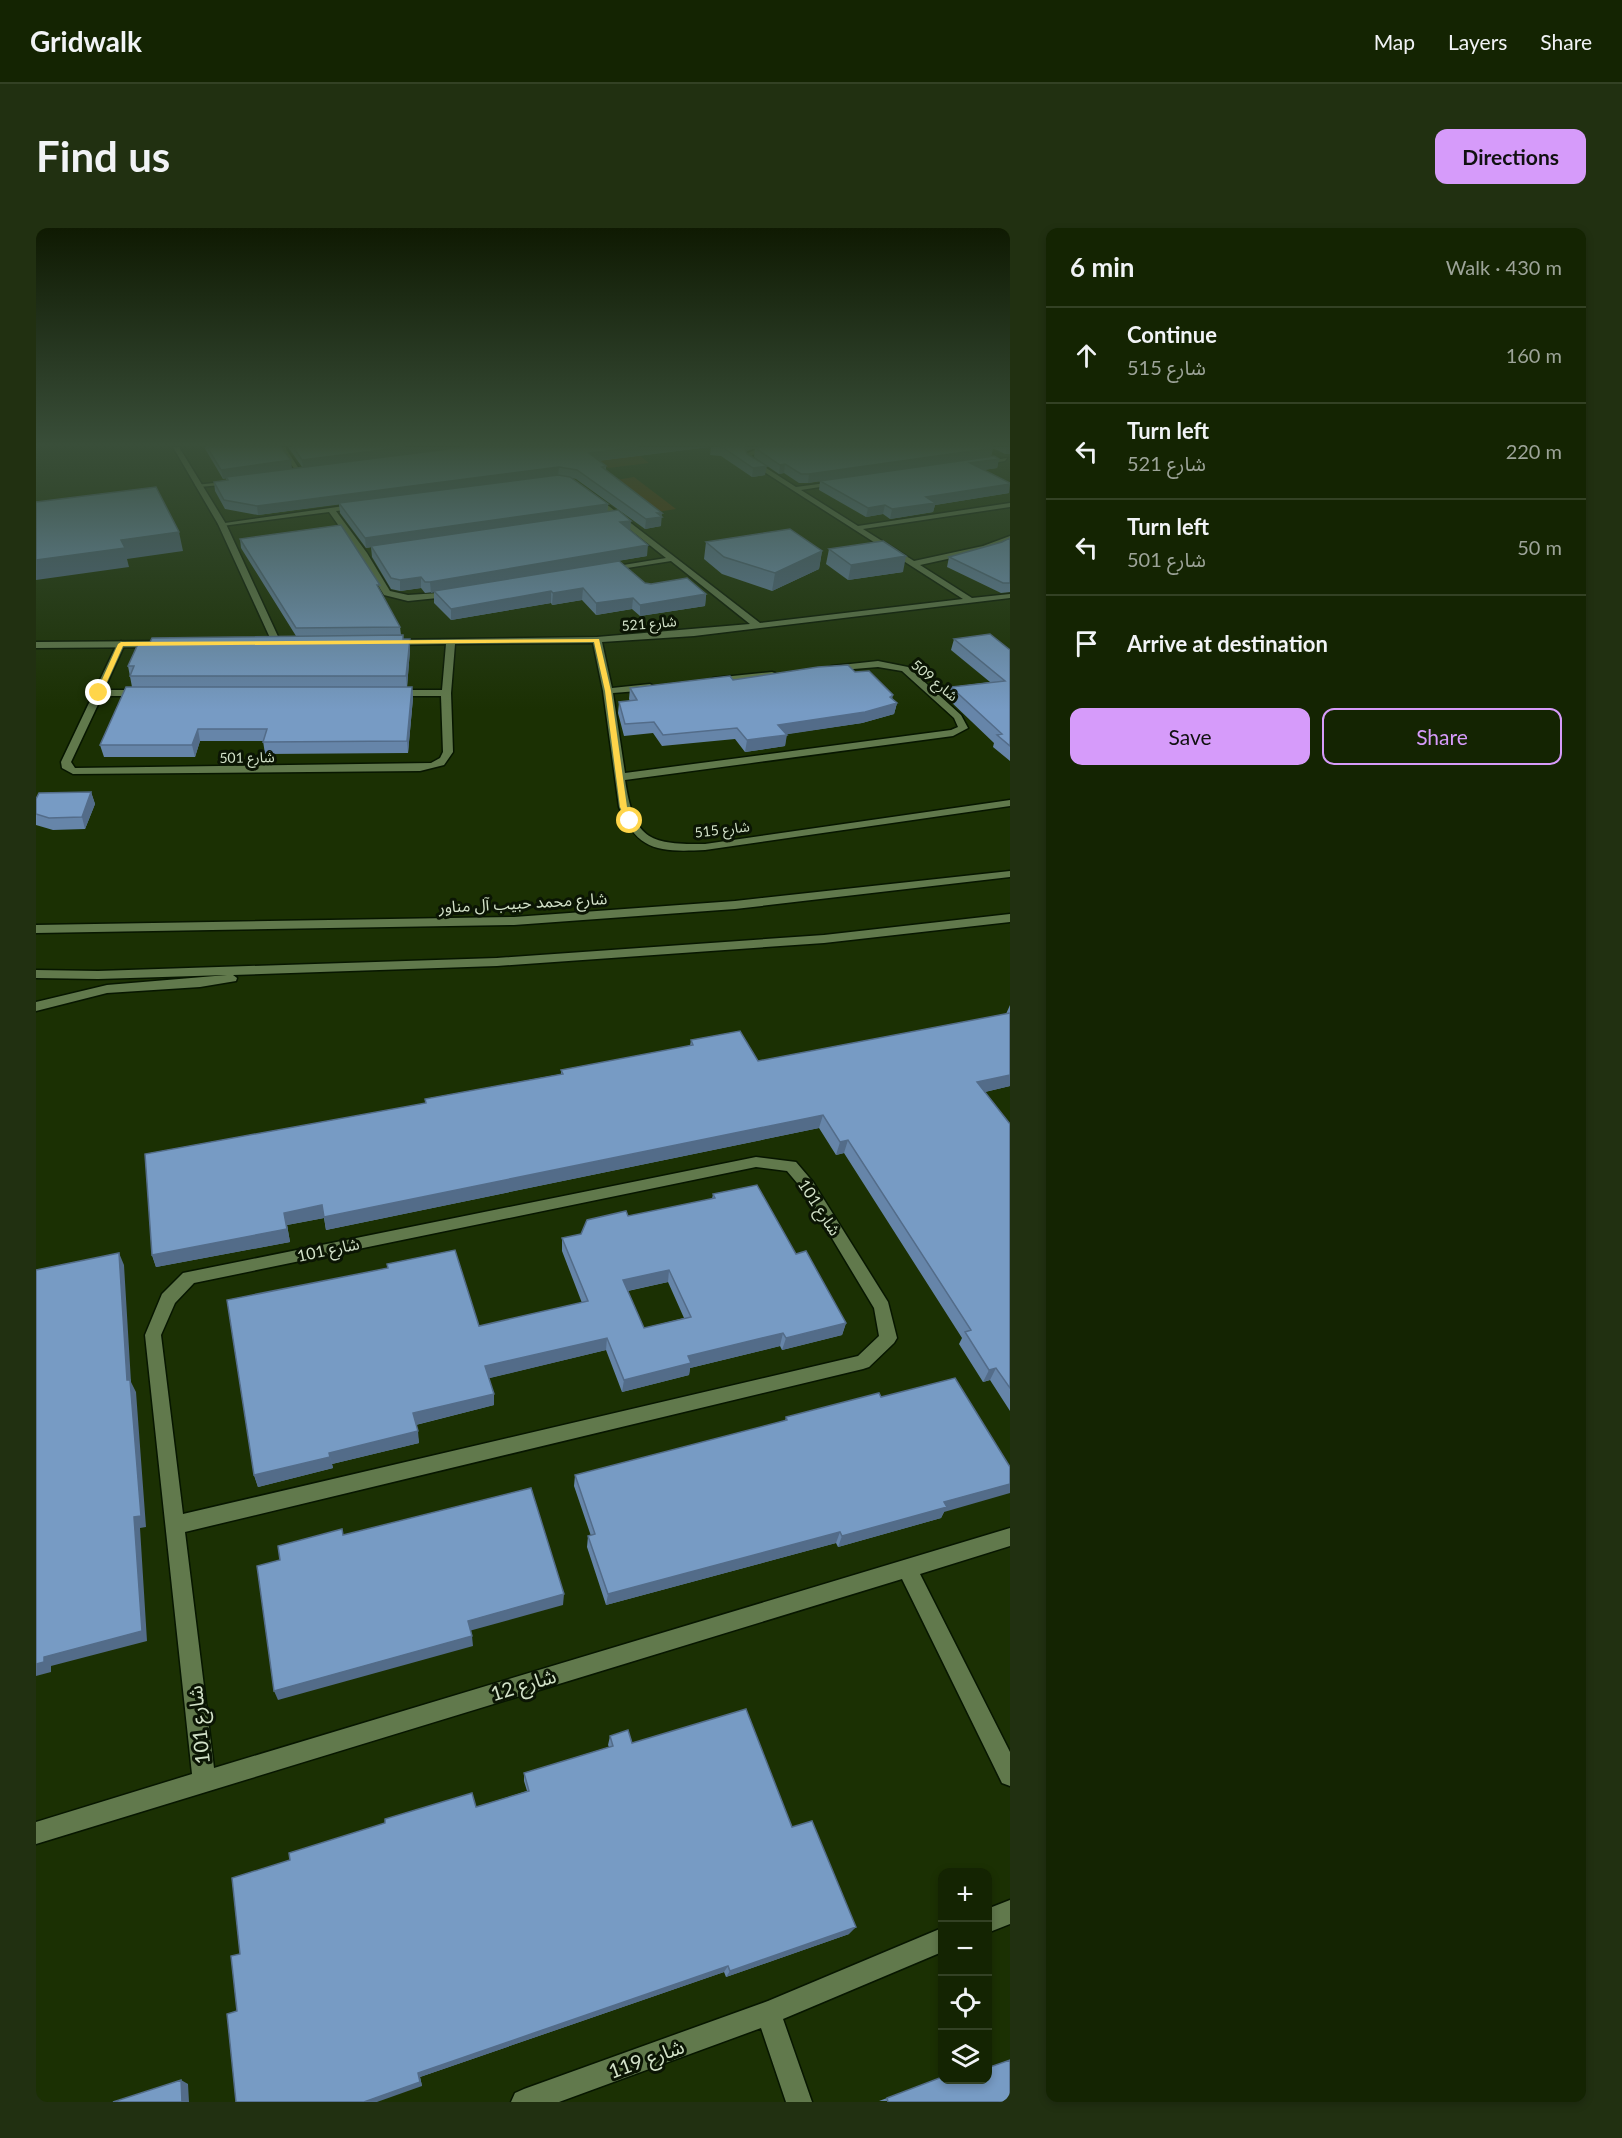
<!DOCTYPE html>
<html lang="en">
<head>
<meta charset="utf-8">
<style>
	body { margin:0; font-family:Lato,"Noto Sans Arabic",sans-serif; background:#213011; color:#f1f3f6 }
	.controls { position:absolute; right:18px; bottom:18px; display:grid; overflow:hidden; border-radius:12px; box-shadow:0 3px 9px #0003 }
	.controls button { width:54px; height:54px; display:grid; place-items:center; padding:0; border:0; border-bottom:2px solid #334124; background:#142402; color:#f1f3f6; font:30px sans-serif }
	.stop { position:absolute; width:18px; height:18px; margin:-14px; border:4px solid #ffd54a; border-radius:50%; background:#fff }
	.stop.end { background:#ffd54a; border-color:#fff; box-shadow:0 2px 6px #0008 }
	.list { margin:0; padding:0; list-style:none }
	h2 { display:flex; justify-content:space-between; align-items:center; height:78px; margin:0; padding:0 24px; font-size:26px }
	h2 small { font-size:20px; font-weight:400; color:#9da499 }
	.list li { display:grid; grid-template-columns:39px 1fr auto; gap:18px; align-items:center; box-sizing:border-box; height:96px; padding:0 24px; border-top:2px solid #334124 }
	.list b { display:block; font-size:22px; white-space:nowrap }
	.list p { margin:0; font-size:20px; white-space:nowrap; color:#9da499 }
	.list em { font-size:20px; font-style:normal; color:#9da499 }
	.actions { display:flex; gap:12px; padding:18px 24px }
	.actions a { flex:1; padding:14px 0; border:2px solid #d69bfa; border-radius:12px; text-align:center; font-size:21px; color:#d69bfa }
	.actions .main { background:#d69bfa; color:#111 }
	.icon { flex:none; width:33px; height:33px; fill:none; stroke:currentColor; stroke-width:2; stroke-linecap:round; stroke-linejoin:round }
	.map { position:relative; flex:none; width:974px; height:1874px; overflow:hidden; border-radius:12px }
	header { display:flex; align-items:center; gap:36px; box-sizing:border-box; height:84px; padding:0 30px; background:#142402; border-bottom:2px solid #334124 }
	header strong { font-size:28px }
	nav { display:flex; gap:33px; margin-inline-start:auto; font-size:21px }
	.intro { display:flex; align-items:center; justify-content:space-between; box-sizing:border-box; height:144px; padding:0 36px }
	h1 { margin:0; font-size:42px }
	.button { padding:15px 27px; border-radius:12px; background:#d69bfa; color:#111; font-size:21px; font-weight:700 }
	main { display:flex; gap:36px; padding:0 36px }
	aside { flex:1; background:#142402; border-radius:12px; box-shadow:0 3px 9px #0003 }
	.map>svg:first-child { display:block }
	.green { fill:#553500 }
	.lines { fill:none; stroke-linecap:round; stroke-linejoin:round }
	.street-casing { stroke:#071600; stroke-width:3 }
	.secondary-casing { stroke:#071600; stroke-width:3 }
	.street { fill:#61794c; fill-rule:evenodd }
	.secondary { fill:#61794c; fill-rule:evenodd }
	.wall { fill:#6685a9; fill-rule:evenodd }
	.shaded-wall { fill:#536c89 }
	.building { fill:#779bc4; stroke:#536c89; stroke-width:1.5; fill-rule:evenodd }
	.route { fill:#ffd54a }
	.labels { text-anchor:middle; dominant-baseline:central; stroke-width:6; stroke-linejoin:round; paint-order:stroke }
	.far-street-label { font-size:14px; fill:#d3e2c9; stroke:#0b1504 }
	.street-label { font-size:16px; fill:#d3e2c9; stroke:#0b1504 }
	.near-street-label { font-size:20px; fill:#d3e2c9; stroke:#0b1504 }
</style>
</head>
<body>
<header>
<strong>Gridwalk</strong>
<nav><a>Map</a><a>Layers</a><a>Share</a></nav>
</header>
<div class="intro"><h1>Find us</h1><a class="button">Directions</a></div>
<main>
<div class="map">
<svg width="974" height="1874" viewBox="0 0 974 1874">
	<rect width="100%" height="100%" fill="#1b3003"/>
	<path class="green" d="M546 219H592L613 235 572 240Z
		M598 249 640 281 615 285 574 253Z"/>
	<g class="lines">
		<defs>
			<path id="street" d="M242 219H249L267 247H263Z
				M738 219H758L719 226 715 228 716 231 760 259 805 253 803 256 765 262 822 298 974 275V279L827 301 878 333 947 318 974 308V313L952 322 884 337 936 370 974 366V370L658 408 566 414 576 460 614 456 619 459 614 462 577 465 589 545 915 502 922 499 918 490 866 443 842 439 793 443V439L796 438 842 433 872 439 925 487 932 500 917 508 589 552C598 610 611 617 669 616L974 572V578L669 622C625 624 601 624 583 579L567 463 557 415 419 416 415 465 417 524 408 537 384 543 37 546 26 540 25 534 81 416 85 413 89 416 68 462H107L112 465 107 468H66L35 534 39 540 395 535 404 530 407 524 405 468H356L351 465 356 462H406L410 416 355 417 352 416V412L561 409 714 396 635 333 566 344 565 342 569 340 630 330 553 269 556 265 724 395 927 371 711 233 708 227 716 223Z
				M971 230 969 233 943 237 940 235Z
				M198 253 196 256 163 259 159 257Z
				M322 276 325 280 300 283 331 325 354 363 372 367 418 364 422 366 421 368 372 373 348 367 323 326 293 284 186 298 182 296Z
				M736 444 739 445V449L677 456 672 453 677 450Z
				M720 929 760 934 777 954 852 1074 861 1110 858 1115 833 1139 827 1141 149 1304 178 1540 974 1300V1318L884 1346 974 1524V1558L966 1555 866 1351 0 1616V1594L156 1546 109 1107 126 1066 147 1045ZM720 939 751 943 767 962 838 1080 843 1108 822 1128 147 1286 125 1107 139 1075 158 1055Z
				M974 1672V1696L951 1705V1681Z
				M906 1700V1724L747 1791 776 1874H750L725 1800 523 1874H475L479 1865 488 1861 732 1773Z"/>
			<path id="secondary" d="M137 219H143L190 296 245 415 244 417 227 418 223 415 235 412 182 296Z
				M0 414 131 413 135 416 131 419 0 420Z
				M974 643V649L699 681 478 697 0 705V697L478 689 699 673Z
				M974 686V694L788 715 461 738 197 747 201 750 200 753 164 759 71 765 0 783V774L71 757 191 747 62 751 0 750V742L62 743 461 730 788 707Z"/>
		</defs>
		<use href="#street" class="street-casing"/>
		<use href="#secondary" class="secondary-casing"/>
		<use href="#street" class="street"/>
		<use href="#secondary" class="secondary"/>
	</g>
	<path class="wall" d="M168 219H245L256 241 266 239 252 219H673L562 233 570 238V242L625 288V298L609 301 540 251 536 250 572 276 571 284 594 303 611 328 551 338 609 355 670 366 669 378 604 388 596 381 560 387 546 372 516 377 515 375 415 392 398 375V364L389 365 385 360 364 363 355 361 336 329 335 319 330 320 304 285 303 276 222 287 189 281 179 263 178 254 190 253V250L187 251Z
		M675 219H724L716 221 710 223 711 226 729 247 716 249 685 228 674 227Z
		M725 219H974V226H969L957 220 955 228 963 231 961 240 948 242 973 265 899 277 897 284 854 291 847 286 830 289 783 262 784 253 772 255H763L748 245 743 246 718 229 719 220Z
		M974 310V364L965 365 911 339 913 329 966 314Z
		M204 311 344 363 364 399 365 407 374 422 371 459H376L377 470 372 525 229 526 227 513H164L159 529H68L64 517 96 459 92 438 260 408 205 320Z
		M670 314 786 323 783 341 736 363 686 346 668 331Z
		M793 321 867 344 812 352 790 336Z
		M918 411 974 422V533L957 519 958 515 912 471 915 459 954 454 915 422Z
		M819 444 861 475 858 486 826 495 750 506 749 518 709 524 699 511 626 518 617 505 588 508 582 485 583 474 594 473 593 471 594 460 697 452Z
		M55 564 59 576 49 601 17 602 0 597V571Z
		M974 777V858L949 864 974 896V1183L954 1152 947 1154 923 1116 926 1110 808 925 800 927 783 900 290 1002 288 990 251 997 254 1014 120 1039 116 1027 389 876V871L525 846V842L654 818 655 812 722 833 970 786Z
		M677 966 760 1026 810 1095 806 1107 746 1122 744 1118 654 1140 653 1147 586 1164 570 1122 453 1150 458 1177 380 1197 383 1215 296 1236 297 1240 222 1259 218 1247 443 1098 546 1075 526 1023V1010L545 1006 592 988 676 971ZM632 1054 648 1090 608 1100 592 1063Z
		M750 1189 908 1284 905 1290 802 1319 800 1315 570 1377 551 1319 552 1308H555L538 1258 539 1247 749 1193Z
		M574 1508 596 1515 756 1599 813 1706 690 1749 688 1744 384 1849 386 1858 201 1783 204 1726 440 1579 491 1563 488 1553V1545L573 1519 572 1517Z
		M951 1851 974 1874 843 1873 851 1870Z"/>
	<path class="shaded-wall" d="M369 219H440L267 241 266 232Z
		M602 219H673L552 234 553 225Z
		M708 219H724L716 221 707 225Z
		M971 219H974V226H969Z
		M957 220 955 228 772 255 773 246Z
		M963 231 961 240 931 244 934 235Z
		M255 232 256 241 187 251 185 242Z
		M749 236 748 245 743 246 744 237Z
		M731 238 729 247 716 249 717 240Z
		M523 239 522 248 222 287 221 278Z
		M974 256 973 265 899 277 897 284 854 291 856 281 890 269Z
		M572 276 571 286 330 320 329 310Z
		M849 277 847 286 830 289 832 280Z
		M621 285H626L625 298 609 301 610 291Z
		M595 293 594 303 584 294Z
		M143 304 147 323 91 331 93 339 0 352V332L85 312Z
		M612 317 611 328 395 365 394 354Z
		M786 323 783 341 736 363 739 345Z
		M870 328 867 344 812 352 815 337Z
		M385 349V360L364 363V352Z
		M547 360 546 372 516 377 517 365Z
		M515 363V375L415 392V381Z
		M670 366 669 378 604 388V377Z
		M597 370 596 381 560 387V375Z
		M374 411V422L371 460 370 448Z
		M376 459 377 470 372 525 371 513Z
		M857 467 855 477 861 475 858 486 826 495 740 508 742 497 854 469Z
		M162 501 164 513 159 529 156 517Z
		M751 507 749 518 709 524 711 512Z
		M55 564 59 576 49 601 46 589Z
		M974 847V858L936 867 941 854Z
		M787 887 783 900 290 1002 288 989Z
		M812 912 808 925 800 927 804 914Z
		M286 977 288 990 251 997 254 1014 120 1039 116 1027 248 985Z
		M83 1025 88 1037 95 1154 100 1164 110 1299 104 1300 111 1413 15 1438V1444L0 1448V1436L8 1429 98 1289Z
		M633 1042 632 1054 586 1064 587 1052Z
		M810 1095 806 1107 746 1122 750 1110Z
		M747 1105 744 1118 654 1140 653 1147 586 1164 588 1152 652 1128Z
		M571 1110 570 1122 450 1151 449 1138Z
		M960 1140 954 1152 947 1154 953 1142Z
		M458 1166V1177L379 1197 377 1185Z
		M382 1203 383 1215 296 1236 293 1225Z
		M294 1229 297 1240 222 1259 218 1247Z
		M974 1256V1265L908 1284 905 1290 802 1319 806 1308 908 1274Z
		M804 1304 800 1315 570 1377 572 1366Z
		M528 1366 527 1377 433 1403 432 1393Z
		M436 1408 437 1418 242 1472 238 1463Z
		M820 1699 813 1706 690 1749 694 1743Z
		M692 1738 688 1744 384 1849 386 1858 341 1874H328L382 1845Z
		M145 1852 152 1856 153 1874H146Z"/>
	<path class="building" d="M171 219H245L255 232 185 242Z
		M257 219H369L266 232Z
		M428 219H602L553 225 570 238 566 239 626 285H621L626 289 610 291 541 242 523 239 221 278 188 272 178 254 192 252 190 249Z
		M684 219H709L711 226 731 238 717 240 686 219Z
		M725 219H956L957 220 773 246H765L749 236 744 237 719 220Z
		M958 228 963 231 934 235 974 255V256L890 269 899 275 856 281 849 277 832 280 784 253Z
		M522 247 534 249 572 276 329 310 303 275Z
		M120 259 143 304 85 312 89 320 0 332V274Z
		M582 282 595 293 584 294 612 317 394 354H389L385 349 364 352 355 350 335 318Z
		M305 297 344 357H341L364 399 260 400 204 311Z
		M754 301 786 323 739 345 688 329 670 314Z
		M974 310V355H967L913 329 966 314Z
		M847 313 870 328 815 337 793 321Z
		M583 333 609 355 615 356 651 350 670 366 604 377 597 370 560 375 547 360 517 365 515 363 415 381 398 363Z
		M954 406 974 422V518L961 507 966 506 915 459 969 453 918 411Z
		M367 407V411H374L370 448H94L98 438H92L102 416H113L116 410Z
		M812 437 819 444 833 443 857 467 854 469 861 475 829 484 742 497 751 507 711 512 701 500 627 507 618 494 589 496 583 474 601 472 594 460 694 448 697 452 782 439Z
		M90 459H376L371 513 227 514 231 501H162L156 517H64Z
		M55 564 46 589 13 590 0 586V571L3 565Z
		M974 785V847L941 854 974 896V1160L960 1140 953 1142 929 1104 935 1102 812 912 804 914 787 887 288 989 286 977 248 985 251 1001 116 1027 109 926 390 875 389 871 527 846 525 842 657 817 655 812 704 803 722 833Z
		M721 957 760 1026 770 1023 810 1095 750 1110 747 1105 652 1128 655 1135 588 1152 571 1110 449 1138 458 1166 377 1185 382 1203 293 1225 294 1229 218 1247 191 1072 352 1040 351 1036 419 1022 443 1098 552 1073 526 1010 545 1006 551 992 590 983 592 988 679 970 677 966ZM633 1042 655 1089 608 1100 587 1052Z
		M83 1025 91 1152H94L105 1288 98 1289 106 1403 8 1429V1434L0 1436V1042Z
		M919 1150 974 1239V1256L908 1274 911 1279 806 1308 804 1304 572 1366 552 1308 559 1306 539 1247 751 1192 750 1189 843 1165 845 1169Z
		M495 1260 528 1366 432 1393 436 1408 238 1463 221 1338 244 1332 242 1318 306 1301 307 1307Z
		M710 1481 756 1599 776 1593 820 1699 694 1743 692 1738 382 1845 384 1854 328 1874H200L191 1786 201 1783 195 1728 204 1726 196 1650 254 1632 253 1625 349 1595V1591L436 1565 440 1579 493 1563 488 1545 577 1518 574 1508 592 1502 596 1515Z
		M974 1832V1874H852L851 1870 906 1849V1851H951V1840Z
		M145 1852 146 1874H77Z"/>
	<linearGradient id="sky" x2="0" y2="1"><stop stop-color="#0f1a02"/><stop offset="0.45" stop-color="#394e39"/><stop offset="1" stop-color="#394e39" stop-opacity="0"/></linearGradient>
	<rect width="974" height="482" fill="url(#sky)"/>
	<path class="route" d="M563 411 575 463 591 579 598 593 594 595 591 593 584 579 569 463 558 414 87 418 66 465 63 467 60 465 82 416 85 414Z"/>
	<g class="labels">
		<g class="far-street-label">
			<text transform="translate(613 395) rotate(-5)">شارع 521</text>
			<text transform="translate(899 452) rotate(40)">شارع 509</text>
			<text transform="translate(211 529) rotate(-1)">شارع 501</text>
			<text transform="translate(686 601) rotate(-7)">شارع 515</text>
		</g>
		<g class="street-label">
			<text transform="translate(487 674) rotate(-3)">شارع محمد حبيب آل مناور</text>
			<text transform="translate(784 979) rotate(57)">شارع 101</text>
			<text transform="translate(292 1021) rotate(-12)">شارع 101</text>
		</g>
		<g class="near-street-label">
			<text transform="translate(487 1456) rotate(-17)">شارع 12</text>
			<text transform="translate(162 1497) rotate(-96)">شارع 101</text>
			<text transform="translate(610 1830) rotate(-20)">شارع 119</text>
		</g>
	</g>
</svg>
<div class="controls">
<button>+</button>
<button>−</button>
<button><svg class="icon" aria-label="locate" viewBox="0 0 24 24"><circle cx="12" cy="12" r="6"/><path d="M12 2v4M12 18v4M2 12h4M18 12h4"/></svg></button>
<button><svg class="icon" aria-label="layers" viewBox="0 0 24 24"><path d="M12 4l9 5-9 5-9-5zM3 14l9 5 9-5"/></svg></button>
</div>
<div class="stop" style="left:594px;top:593px"></div>
<div class="stop end" style="left:63px;top:465px"></div>
</div>
<aside>
<h2>6 min<small>Walk · 430 m</small></h2>
<ul class="list">
<li><svg class="icon" aria-label="ahead" viewBox="0 0 24 24"><path d="M12 20V5M6 11l6-6 6 6"/></svg><div><b>Continue</b><p>شارع 515</p></div><em>160 m</em></li>
<li><svg class="icon" aria-label="left" viewBox="0 0 24 24"><path d="M17 20v-9H6M10 6l-5 5 5 5"/></svg><div><b>Turn left</b><p>شارع 521</p></div><em>220 m</em></li>
<li><svg class="icon" aria-label="left" viewBox="0 0 24 24"><path d="M17 20v-9H6M10 6l-5 5 5 5"/></svg><div><b>Turn left</b><p>شارع 501</p></div><em>50 m</em></li>
<li><svg class="icon" aria-label="arrive" viewBox="0 0 24 24"><path d="M6 21V4h12l-3 4 3 4H6"/></svg><div><b>Arrive at destination</b></div></li>
</ul>
<div class="actions"><a class="main">Save</a><a>Share</a></div>
</aside>
</main>
</body>
</html>
